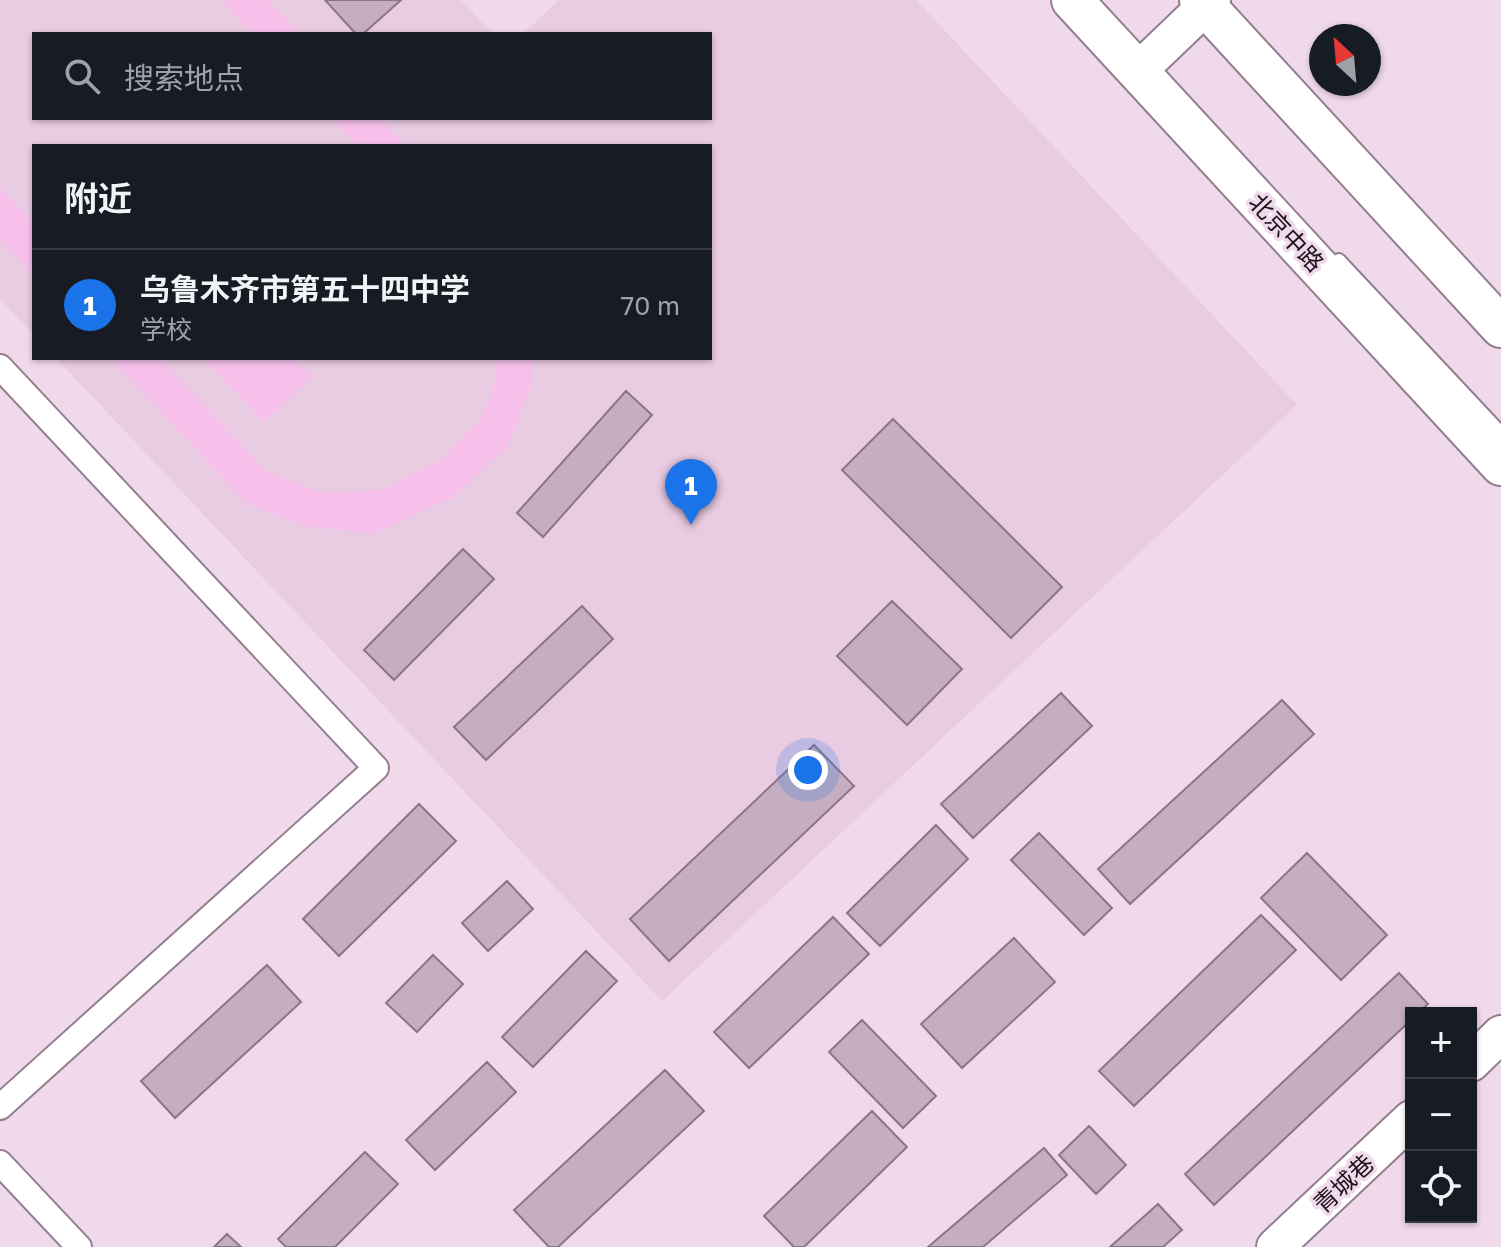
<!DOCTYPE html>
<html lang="zh">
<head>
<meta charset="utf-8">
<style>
	body { margin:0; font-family:"Golos Text","Noto Sans SC",sans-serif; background:#20242c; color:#f1f3f6 }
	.controls { position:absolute; right:24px; bottom:24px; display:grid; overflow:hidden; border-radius:0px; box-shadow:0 2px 6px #0004 }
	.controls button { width:72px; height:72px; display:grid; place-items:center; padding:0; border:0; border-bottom:2px solid #363941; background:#171b24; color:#f1f3f6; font:40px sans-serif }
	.compass { position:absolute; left:1309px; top:24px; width:72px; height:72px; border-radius:50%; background:#171b24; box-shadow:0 2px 6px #0004; rotate:334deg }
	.you { position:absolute; left:808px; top:770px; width:28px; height:28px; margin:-20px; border:6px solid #fff; border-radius:50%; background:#1a73e8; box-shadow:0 0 0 12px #1a73e833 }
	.badge { display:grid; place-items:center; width:52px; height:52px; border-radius:50%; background:#1a73e8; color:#fff; font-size:26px; font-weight:700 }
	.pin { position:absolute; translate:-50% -66px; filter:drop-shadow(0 2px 4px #0008) }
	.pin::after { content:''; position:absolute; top:42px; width:28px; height:24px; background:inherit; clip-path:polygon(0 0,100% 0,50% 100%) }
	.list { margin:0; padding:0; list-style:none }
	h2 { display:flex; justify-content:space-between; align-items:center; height:104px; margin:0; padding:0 32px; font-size:34px }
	h2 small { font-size:26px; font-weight:400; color:#9ea1a6 }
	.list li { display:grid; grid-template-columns:52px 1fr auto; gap:24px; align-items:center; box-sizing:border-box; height:112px; padding:0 32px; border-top:2px solid #363941 }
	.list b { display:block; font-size:30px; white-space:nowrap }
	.list p { margin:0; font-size:26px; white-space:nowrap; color:#9ea1a6 }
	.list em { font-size:26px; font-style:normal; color:#9ea1a6 }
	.icon { flex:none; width:44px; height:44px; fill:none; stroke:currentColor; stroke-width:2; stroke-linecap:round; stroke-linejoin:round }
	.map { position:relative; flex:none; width:1501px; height:1247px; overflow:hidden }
	.search { position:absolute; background:#171b24; box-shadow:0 2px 6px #0004; left:32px; top:32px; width:680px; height:88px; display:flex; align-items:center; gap:20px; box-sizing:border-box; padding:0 28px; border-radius:0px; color:#9ea1a6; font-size:30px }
	.panel { position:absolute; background:#171b24; box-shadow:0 2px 6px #0004; left:32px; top:144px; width:680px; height:216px; border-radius:0px }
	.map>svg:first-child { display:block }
	.built { fill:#e9cbe2 }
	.green { fill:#f6c0eb }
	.building { fill:#c5aec0; stroke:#8b7687; stroke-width:2 }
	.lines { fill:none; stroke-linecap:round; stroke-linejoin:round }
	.lane-casing { stroke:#937e8f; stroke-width:16 }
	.street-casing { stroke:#937e8f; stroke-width:28 }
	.secondary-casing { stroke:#937e8f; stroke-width:40 }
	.primary-casing { stroke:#937e8f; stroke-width:44 }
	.lane { stroke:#fff; stroke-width:12 }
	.street { stroke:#fff; stroke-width:24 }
	.secondary { stroke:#fff; stroke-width:36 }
	.primary { stroke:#fff; stroke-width:40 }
	.labels { text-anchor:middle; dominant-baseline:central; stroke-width:7; stroke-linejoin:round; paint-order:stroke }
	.street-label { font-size:24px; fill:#1a1219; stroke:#f0d9eb }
</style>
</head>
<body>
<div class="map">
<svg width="1501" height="1247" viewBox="0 0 1501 1247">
	<rect width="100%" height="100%" fill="#f0d9eb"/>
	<path class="built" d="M0 0H461L493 34H34V118H710V34H523L559 0H916L1297 405 662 1001 56 358H710V146H34V335L0 299Z"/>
	<path class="green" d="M221 0H268L300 34H253Z
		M332 118H380L406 146H358Z
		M0 187 34 223V275L0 239Z
		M111 358H160L267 472 323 493 382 490 441 460 482 418 496 380 495 358H532V383L508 446 452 498 373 534 304 526 247 504Z
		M202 358H293L312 377 264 422Z"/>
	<path class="building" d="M325 0H401L363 34H356Z
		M626 391 652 415 543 537 517 513Z
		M893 419 1062 587 1011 638 842 470Z
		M463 549 494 579 394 680 364 650Z
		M892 601 962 669 907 725 837 656Z
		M582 606 613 639 486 760 454 727Z
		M1061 693 1092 726 973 838 941 804Z
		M1282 700 1314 734 1130 904 1098 869Z
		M814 745 854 786 669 961 630 919Z
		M419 804 456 841 339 956 303 919Z
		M936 825 968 859 880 946 847 913Z
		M1039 833 1112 908 1084 935 1011 860Z
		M1307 853 1387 935 1341 980 1261 898Z
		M507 881 533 909 488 951 462 923Z
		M1261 915 1296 950 1134 1106 1099 1071Z
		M833 917 869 954 749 1068 714 1032Z
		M1014 938 1055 982 962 1068 921 1024Z
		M586 951 617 981 533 1067 502 1037Z
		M433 955 463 984 417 1032 386 1003Z
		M267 965 301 1002 175 1118 141 1081Z
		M1399 973 1428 1004 1418 1013H1411V1020L1214 1205 1185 1174Z
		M862 1020 936 1096 903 1128 829 1052Z
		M487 1062 516 1092 435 1170 406 1140Z
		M665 1070 704 1111 558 1247H549L514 1210Z
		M872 1111 907 1147 804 1247H794L764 1216Z
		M1089 1126 1126 1165 1096 1194 1059 1155Z
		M1044 1148 1067 1175 983 1247H928Z
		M365 1152 398 1184 335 1247H286L278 1239Z
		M1158 1204 1182 1230 1163 1247H1110Z
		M227 1234 241 1247H214Z"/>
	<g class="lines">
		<defs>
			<path id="lane" d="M1339 260 1501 433"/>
			<path id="street" d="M0 367 376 768 0 1107
				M0 1163 79 1247"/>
			<path id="secondary" d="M1138 71 1212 0
				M1471 1063 1501 1034
				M1275 1247 1411 1119"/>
			<path id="primary" d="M1072 0 1501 465
				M1200 0 1501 327"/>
		</defs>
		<use href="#lane" class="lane-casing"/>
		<use href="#street" class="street-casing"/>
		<use href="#secondary" class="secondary-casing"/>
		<use href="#primary" class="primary-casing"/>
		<use href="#lane" class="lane"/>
		<use href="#street" class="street"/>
		<use href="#secondary" class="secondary"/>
		<use href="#primary" class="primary"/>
	</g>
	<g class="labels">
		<g class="street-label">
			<text transform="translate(1287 232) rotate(47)">北京中路</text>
			<text transform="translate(1343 1183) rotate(-43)">青城巷</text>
		</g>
	</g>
</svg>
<div class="controls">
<button>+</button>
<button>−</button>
<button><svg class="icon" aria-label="locate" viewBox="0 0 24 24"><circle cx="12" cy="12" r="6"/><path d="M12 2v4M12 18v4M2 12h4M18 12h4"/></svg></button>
</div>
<svg class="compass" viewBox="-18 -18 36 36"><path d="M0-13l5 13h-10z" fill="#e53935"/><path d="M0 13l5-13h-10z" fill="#9ea1a6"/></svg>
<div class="you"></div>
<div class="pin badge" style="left:691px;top:525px">1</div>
<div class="search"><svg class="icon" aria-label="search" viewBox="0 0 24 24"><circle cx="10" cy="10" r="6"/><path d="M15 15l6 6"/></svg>搜索地点</div>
<section class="panel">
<h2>附近<small></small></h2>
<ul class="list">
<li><span class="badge">1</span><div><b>乌鲁木齐市第五十四中学</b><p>学校</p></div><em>70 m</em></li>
</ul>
</section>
</div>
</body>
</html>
